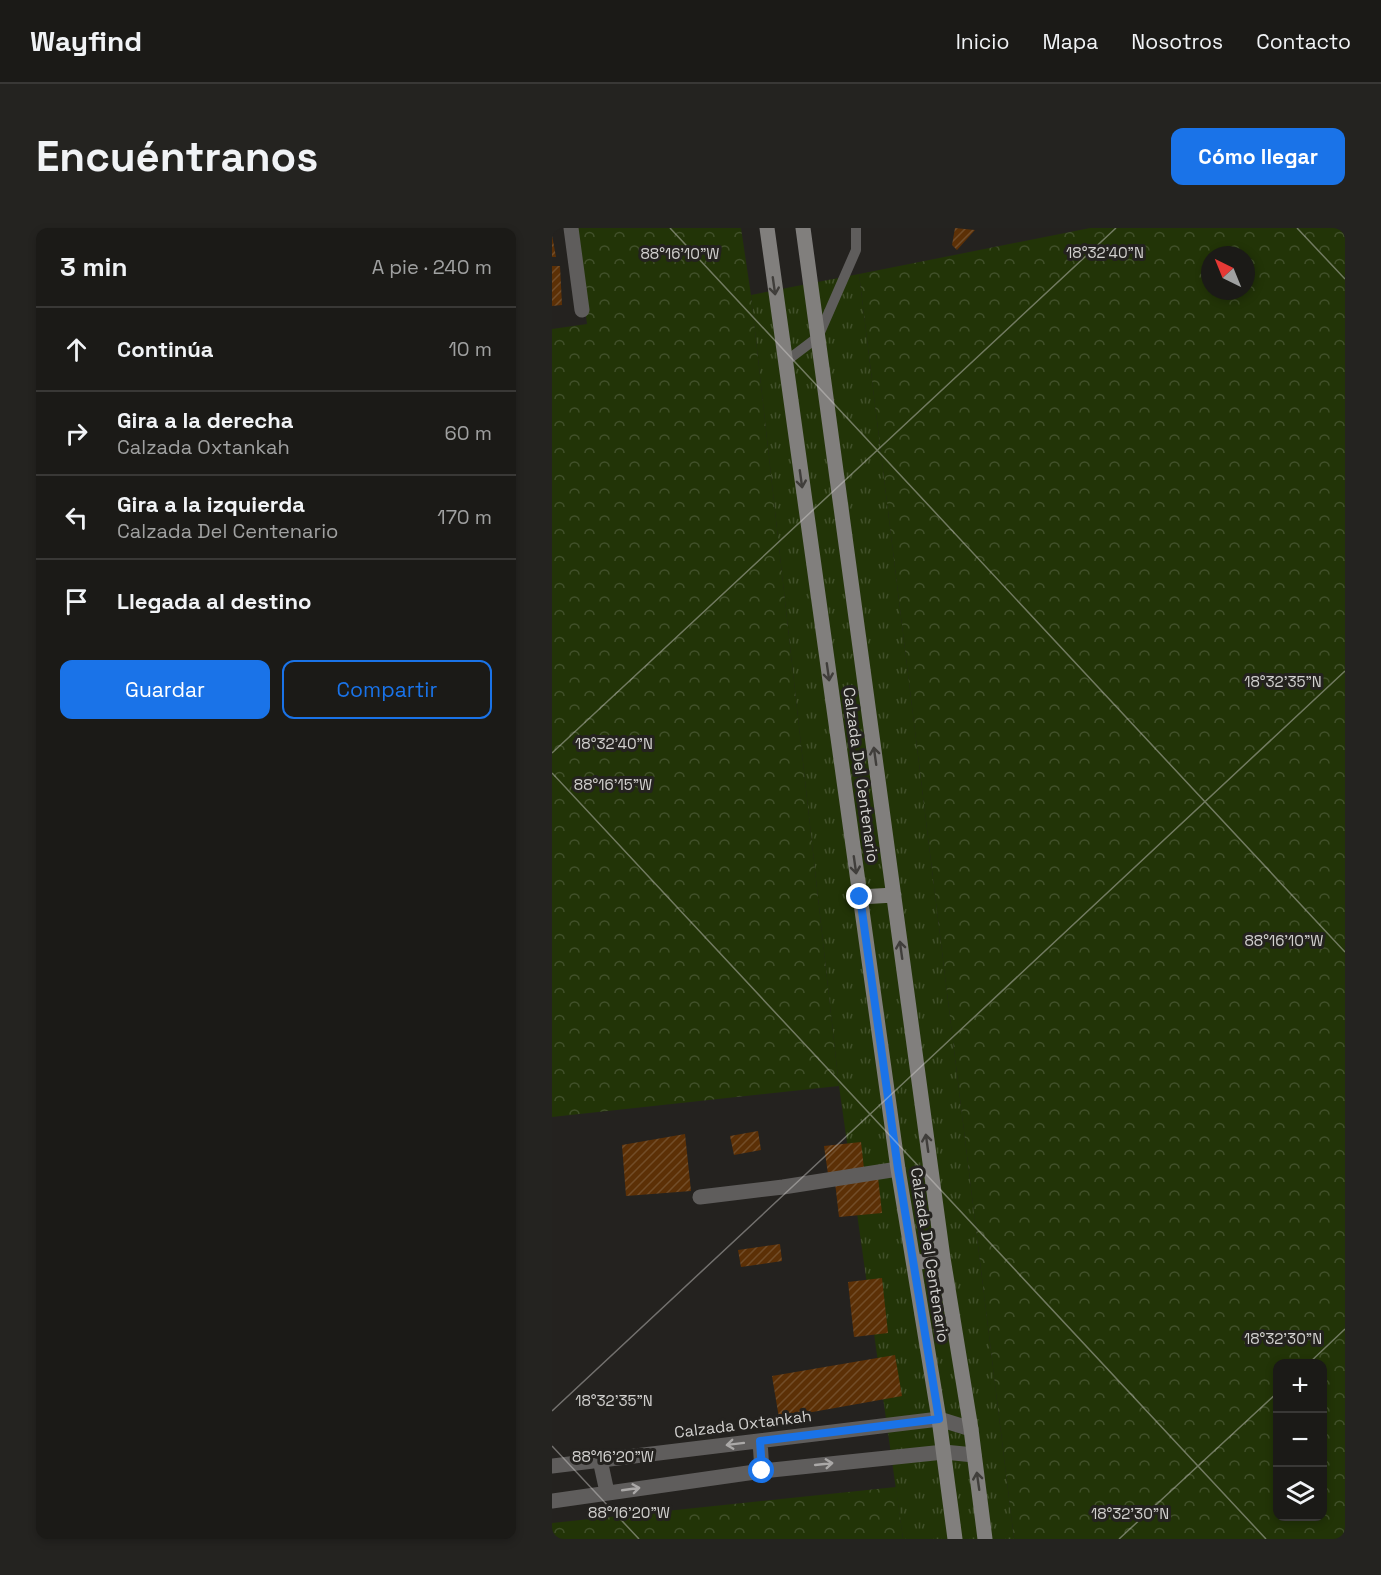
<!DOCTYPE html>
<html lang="es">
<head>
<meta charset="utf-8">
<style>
	body { margin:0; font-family:"Space Grotesk",sans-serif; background:#242320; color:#f1f3f6 }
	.controls { position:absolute; right:18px; bottom:18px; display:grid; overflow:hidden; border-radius:12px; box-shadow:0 3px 9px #0003 }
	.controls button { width:54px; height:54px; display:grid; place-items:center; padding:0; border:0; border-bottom:2px solid #393836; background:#1b1a17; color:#f1f3f6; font:30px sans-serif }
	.compass { position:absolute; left:649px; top:18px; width:54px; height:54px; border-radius:50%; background:#1b1a17; box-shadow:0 3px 9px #0003; rotate:317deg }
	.stop { position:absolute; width:18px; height:18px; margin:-14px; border:4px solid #1a73e8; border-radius:50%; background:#fff }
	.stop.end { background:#1a73e8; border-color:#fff; box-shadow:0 2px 6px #0008 }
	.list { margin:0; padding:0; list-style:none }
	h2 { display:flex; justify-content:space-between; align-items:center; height:78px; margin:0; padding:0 24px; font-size:26px }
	h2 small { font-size:20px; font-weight:400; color:#a0a1a1 }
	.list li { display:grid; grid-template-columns:39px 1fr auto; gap:18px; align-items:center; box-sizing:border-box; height:84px; padding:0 24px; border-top:2px solid #393836 }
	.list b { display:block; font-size:22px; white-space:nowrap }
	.list p { margin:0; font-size:20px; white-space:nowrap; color:#a0a1a1 }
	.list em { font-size:20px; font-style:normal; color:#a0a1a1 }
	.actions { display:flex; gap:12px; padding:18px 24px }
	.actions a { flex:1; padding:14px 0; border:2px solid #1a73e8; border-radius:12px; text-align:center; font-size:21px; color:#1a73e8 }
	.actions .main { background:#1a73e8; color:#fff }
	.icon { flex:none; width:33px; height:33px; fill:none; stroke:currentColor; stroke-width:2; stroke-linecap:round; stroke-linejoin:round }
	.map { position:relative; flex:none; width:793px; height:1311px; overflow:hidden; border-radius:12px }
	header { display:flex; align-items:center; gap:36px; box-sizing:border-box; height:84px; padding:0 30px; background:#1b1a17; border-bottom:2px solid #393836 }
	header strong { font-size:28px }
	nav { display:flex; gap:33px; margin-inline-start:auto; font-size:21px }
	.intro { display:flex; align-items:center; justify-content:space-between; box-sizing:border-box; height:144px; padding:0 36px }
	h1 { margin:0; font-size:42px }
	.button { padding:15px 27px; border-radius:12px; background:#1a73e8; color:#fff; font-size:21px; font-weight:700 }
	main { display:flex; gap:36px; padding:0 36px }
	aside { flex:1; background:#1b1a17; border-radius:12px; box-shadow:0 3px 9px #0003 }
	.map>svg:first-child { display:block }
	.grass { fill:url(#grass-tufts) }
	.forest { fill:url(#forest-crowns); fill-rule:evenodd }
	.building { fill:url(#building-hatch) }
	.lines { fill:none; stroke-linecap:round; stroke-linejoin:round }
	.lane { stroke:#5f5d5c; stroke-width:10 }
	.street { stroke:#5f5d5c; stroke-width:15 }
	.secondary { stroke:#817f7d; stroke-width:15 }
	.oneway { stroke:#403e3b }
	.oneway2 { stroke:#aaa8a7 }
	.route { stroke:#1a73e8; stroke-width:8 }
	.ticks { fill:none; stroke:#d2d1cf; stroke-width:1.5; stroke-opacity:0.45 }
	.labels { text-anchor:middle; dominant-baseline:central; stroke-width:6; stroke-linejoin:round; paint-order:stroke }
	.street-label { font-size:16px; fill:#d2d1cf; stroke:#24221f }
	.ticks-label { font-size:15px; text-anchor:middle; fill:#d2d1cf; stroke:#24221f; stroke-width:6; stroke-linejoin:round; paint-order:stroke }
</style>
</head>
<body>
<header>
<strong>Wayfind</strong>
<nav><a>Inicio</a><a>Mapa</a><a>Nosotros</a><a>Contacto</a></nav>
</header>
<div class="intro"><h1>Encuéntranos</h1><a class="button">Cómo llegar</a></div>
<main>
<aside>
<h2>3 min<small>A pie · 240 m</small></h2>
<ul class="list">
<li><svg class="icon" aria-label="ahead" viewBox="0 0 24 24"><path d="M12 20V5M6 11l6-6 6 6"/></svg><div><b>Continúa</b></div><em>10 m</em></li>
<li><svg class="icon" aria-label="right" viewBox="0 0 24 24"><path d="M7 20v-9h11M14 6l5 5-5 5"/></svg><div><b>Gira a la derecha</b><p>Calzada Oxtankah</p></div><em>60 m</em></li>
<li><svg class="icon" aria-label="left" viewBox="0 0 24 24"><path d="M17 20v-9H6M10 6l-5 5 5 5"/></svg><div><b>Gira a la izquierda</b><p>Calzada Del Centenario</p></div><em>170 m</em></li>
<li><svg class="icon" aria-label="arrive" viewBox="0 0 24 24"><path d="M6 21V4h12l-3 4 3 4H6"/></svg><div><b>Llegada al destino</b></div></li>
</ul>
<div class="actions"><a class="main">Guardar</a><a>Compartir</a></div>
</aside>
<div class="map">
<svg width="793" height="1311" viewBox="0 0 793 1311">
	<defs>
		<pattern id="grass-tufts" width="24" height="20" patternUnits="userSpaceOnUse" patternTransform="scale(1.5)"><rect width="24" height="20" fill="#223407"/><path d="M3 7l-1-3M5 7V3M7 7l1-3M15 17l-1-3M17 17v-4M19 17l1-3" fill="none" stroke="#41502a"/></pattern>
		<pattern id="forest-crowns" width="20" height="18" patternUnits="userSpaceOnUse" patternTransform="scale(1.5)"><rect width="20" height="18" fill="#223407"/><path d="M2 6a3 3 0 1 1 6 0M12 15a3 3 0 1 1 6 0" fill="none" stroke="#41502a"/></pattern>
		<pattern id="building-hatch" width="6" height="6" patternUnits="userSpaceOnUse" patternTransform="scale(1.5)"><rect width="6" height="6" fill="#5c3006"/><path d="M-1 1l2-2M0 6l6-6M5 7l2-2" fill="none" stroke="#724d29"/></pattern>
	</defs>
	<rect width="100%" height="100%" fill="#24221f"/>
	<path class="grass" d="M307 46 462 1311H351L287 858 199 67Z"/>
	<path class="forest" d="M23 0H189L199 67 287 858 0 889V101L35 96Z
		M538 0H793V1311H462L307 46ZM658 27H694V63H658ZM726 1136H770V1288H726Z
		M344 1259 351 1311H0V1295Z"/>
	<path class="building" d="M403 0 423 2 405 22 400 17Z
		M0 7 4 29H0Z
		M0 38H8L10 77 0 78Z
		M206 903 209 922 182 927 178 908Z
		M133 906 139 963 74 968 70 917Z
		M309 914 312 941 276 946 272 918Z
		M326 949 330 985 287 989 283 954Z
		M228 1016 230 1033 189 1039 186 1022Z
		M330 1050 336 1105 302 1109 296 1054Z
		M343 1127 350 1168 227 1190 220 1148Z"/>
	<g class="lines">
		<path class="lane" d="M233 134 266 109 304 22V0"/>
		<path class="street" d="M19 0 30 82
			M148 969 231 959 346 941
			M208 1213 210 1243
			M48 1232 55 1264
			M0 1238 387 1191 419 1201
			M0 1273 210 1243 392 1224 422 1227"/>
		<path class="secondary" d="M215 0 346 941 387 1191 403 1311
			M251 0 391 1030 419 1201 433 1311
			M308 669 342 667
			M362 1035 391 1030"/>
	</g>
	<defs><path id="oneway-shaft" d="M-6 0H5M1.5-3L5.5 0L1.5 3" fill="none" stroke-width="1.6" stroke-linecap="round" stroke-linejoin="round" transform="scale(1.5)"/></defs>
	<g class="oneway">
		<use href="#oneway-shaft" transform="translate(222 58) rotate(82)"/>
		<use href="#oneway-shaft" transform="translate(249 251) rotate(82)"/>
		<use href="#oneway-shaft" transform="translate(276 444) rotate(82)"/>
		<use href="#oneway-shaft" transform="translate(323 528) rotate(-98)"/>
		<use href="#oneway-shaft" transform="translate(303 637) rotate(82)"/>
		<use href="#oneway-shaft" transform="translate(349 722) rotate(-98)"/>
		<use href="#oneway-shaft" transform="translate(375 915) rotate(-98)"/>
		<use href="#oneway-shaft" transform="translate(426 1253) rotate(-98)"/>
	</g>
	<g class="oneway2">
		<use href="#oneway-shaft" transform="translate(183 1216) rotate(173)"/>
		<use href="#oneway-shaft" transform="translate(272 1236) rotate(-6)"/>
		<use href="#oneway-shaft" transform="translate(79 1261) rotate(-8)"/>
	</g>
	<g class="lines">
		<path class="route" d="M210 1243 208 1213 387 1191 346 941 308 669"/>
	</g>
	<path class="ticks" d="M118 0 793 724M745 0 793 51M0 525 564 0M0 545 714 1311M756 1136 793 1101M0 1183 793 443M0 1218 87 1311M567 1311 726 1164"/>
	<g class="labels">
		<g class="street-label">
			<text transform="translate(309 547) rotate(82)">Calzada Del Centenario</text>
			<text transform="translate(378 1027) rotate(81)">Calzada Del Centenario</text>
			<text transform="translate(191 1196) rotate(-7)">Calzada Oxtankah</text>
		</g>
	</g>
	<g class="ticks-label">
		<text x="553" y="30">18°32'40"N</text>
		<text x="128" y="31">88°16'10"W</text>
		<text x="731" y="459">18°32'35"N</text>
		<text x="62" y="521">18°32'40"N</text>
		<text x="61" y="562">88°16'15"W</text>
		<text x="732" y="718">88°16'10"W</text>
		<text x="731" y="1116">18°32'30"N</text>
		<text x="62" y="1178">18°32'35"N</text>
		<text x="61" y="1234">88°16'20"W</text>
		<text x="77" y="1290">88°16'20"W</text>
		<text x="578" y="1291">18°32'30"N</text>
	</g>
</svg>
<div class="controls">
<button>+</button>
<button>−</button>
<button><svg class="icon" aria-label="layers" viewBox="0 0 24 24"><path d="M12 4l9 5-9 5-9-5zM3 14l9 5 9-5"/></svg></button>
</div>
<svg class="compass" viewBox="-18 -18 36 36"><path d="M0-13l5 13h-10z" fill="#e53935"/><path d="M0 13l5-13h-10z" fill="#a0a1a1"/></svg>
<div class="stop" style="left:210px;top:1243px"></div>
<div class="stop end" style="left:308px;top:669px"></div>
</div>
</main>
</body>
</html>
